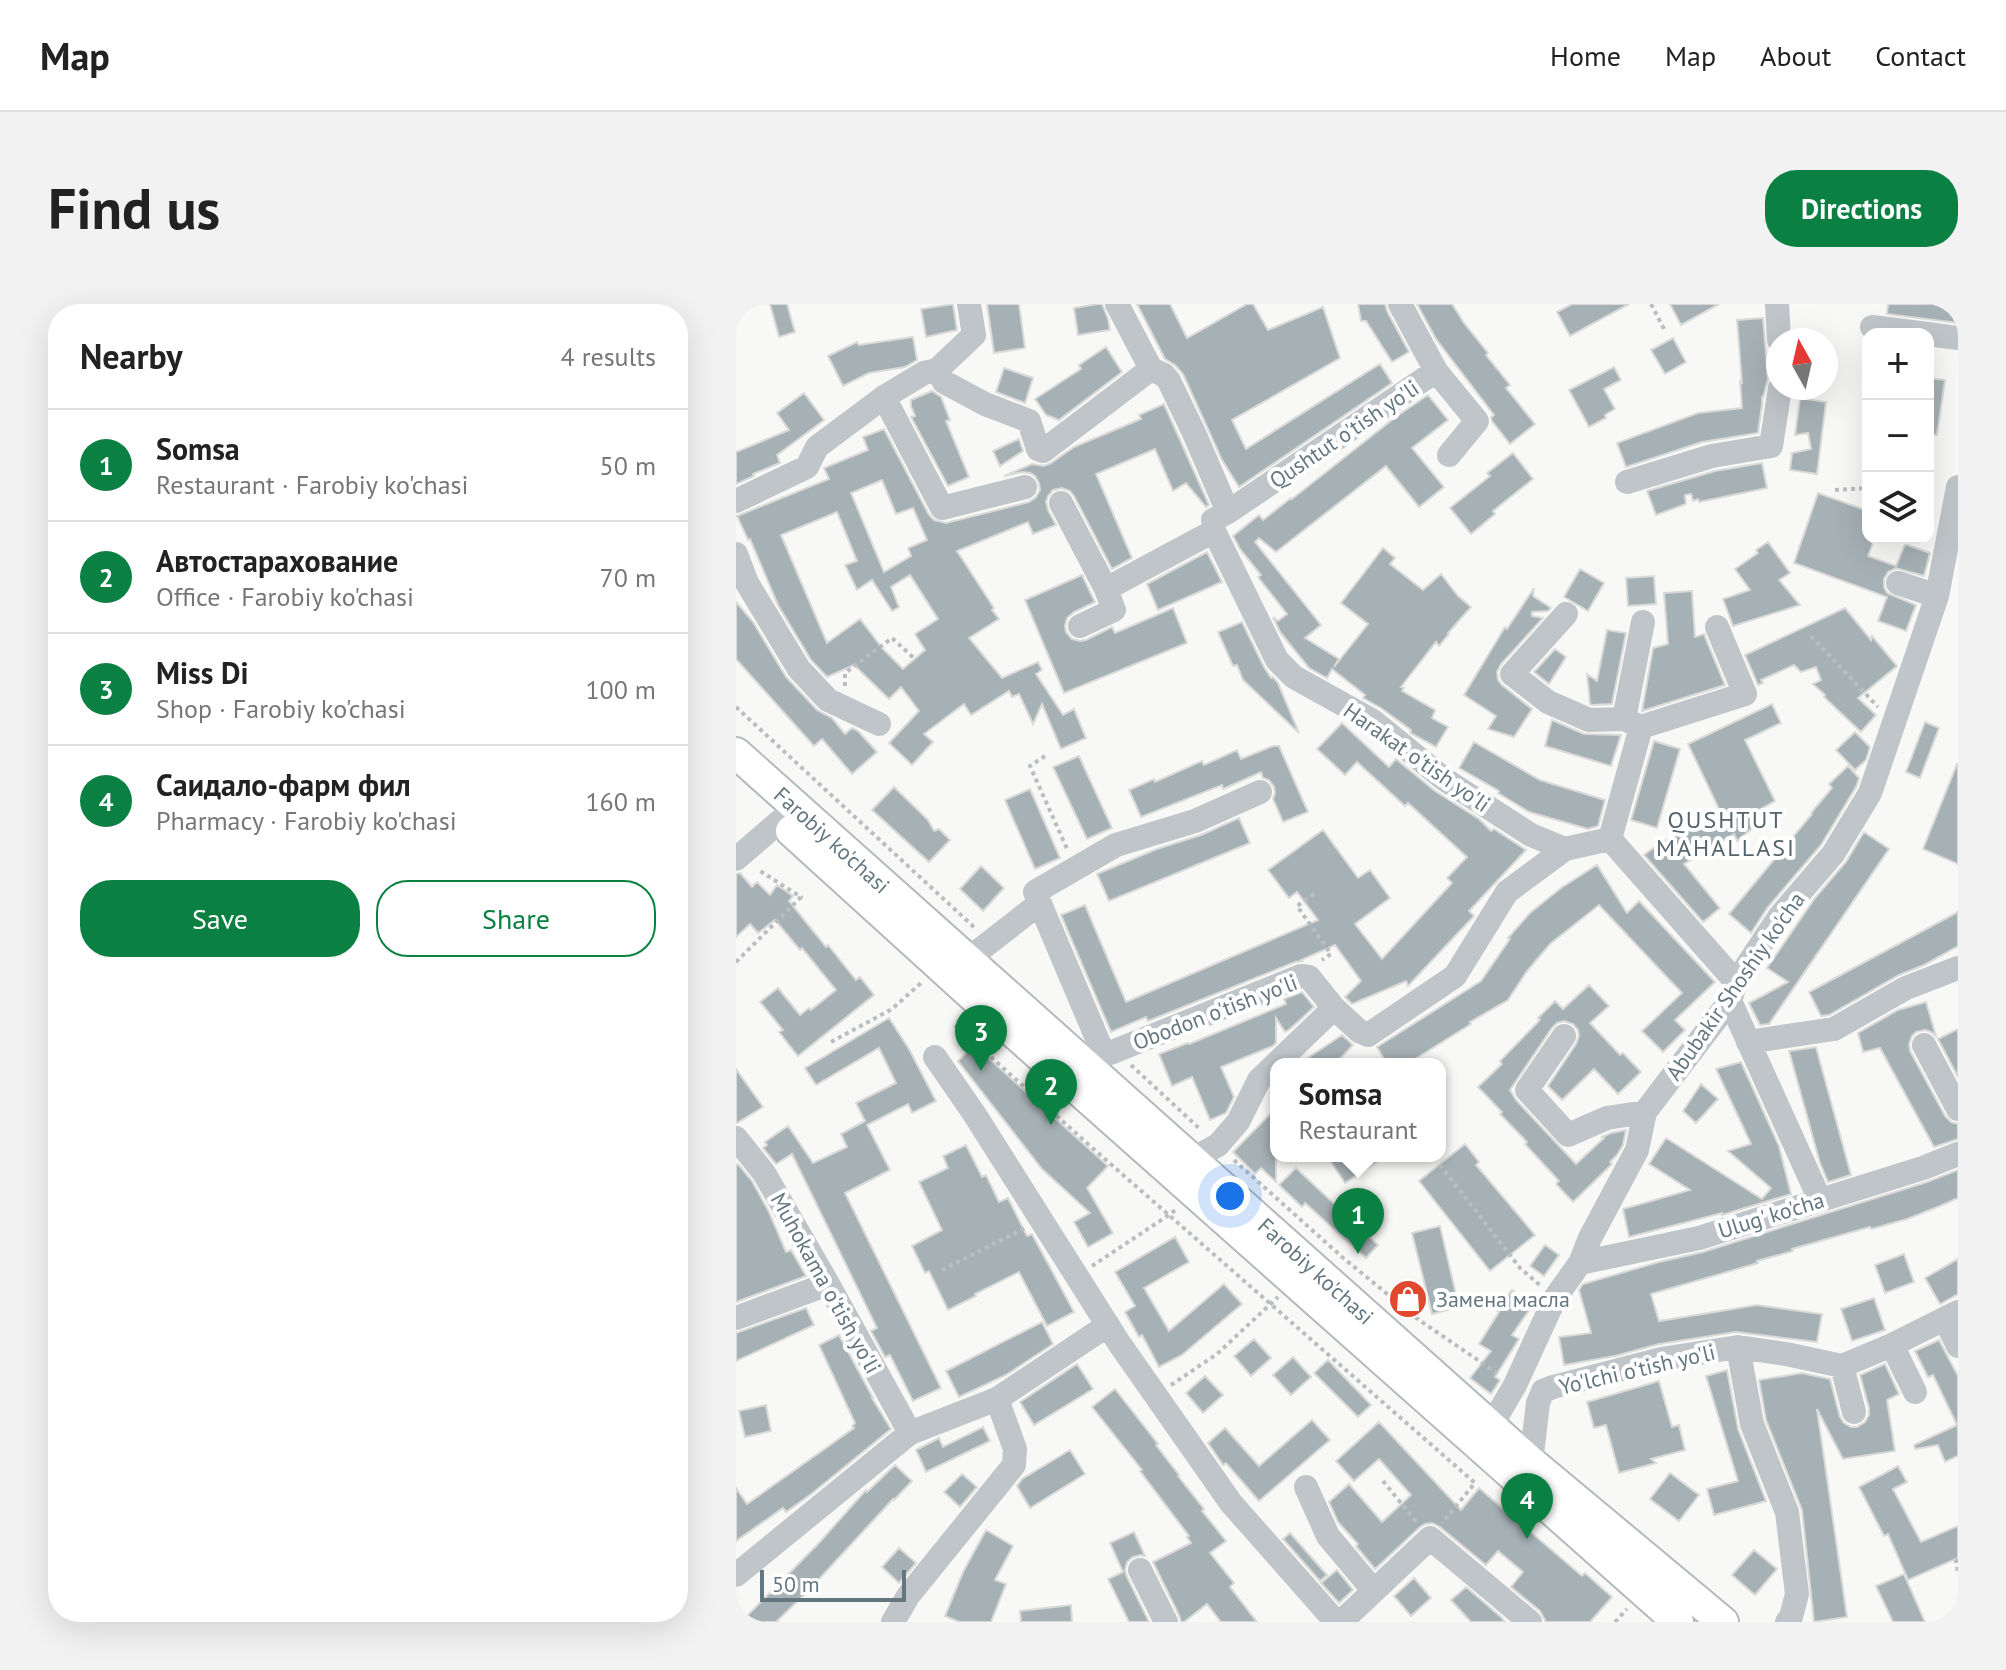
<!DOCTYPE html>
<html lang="en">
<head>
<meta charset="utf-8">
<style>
	body { margin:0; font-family:"PT Sans",sans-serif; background:#f2f2f2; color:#222 }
	.controls { position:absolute; right:24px; top:24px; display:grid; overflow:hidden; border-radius:16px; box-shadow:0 8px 32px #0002 }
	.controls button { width:72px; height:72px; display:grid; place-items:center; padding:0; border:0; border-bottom:2px solid #e0e0e0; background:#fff; color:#222; font:40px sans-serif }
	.compass { position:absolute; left:1030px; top:24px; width:72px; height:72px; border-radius:50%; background:#fff; box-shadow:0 8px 32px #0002; rotate:352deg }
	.scale { position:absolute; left:24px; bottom:20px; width:146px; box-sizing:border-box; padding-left:8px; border:4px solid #647780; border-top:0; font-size:22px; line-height:28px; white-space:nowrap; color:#647780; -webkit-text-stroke:6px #fff; paint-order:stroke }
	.you { position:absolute; left:494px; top:892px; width:28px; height:28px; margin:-20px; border:6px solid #fff; border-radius:50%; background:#1a73e8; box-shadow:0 0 0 12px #1a73e833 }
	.badge { display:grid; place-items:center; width:52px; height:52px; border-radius:50%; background:#0b8043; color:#fff; font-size:26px; font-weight:700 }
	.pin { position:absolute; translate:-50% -66px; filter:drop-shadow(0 2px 4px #0008) }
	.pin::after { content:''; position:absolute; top:42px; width:28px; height:24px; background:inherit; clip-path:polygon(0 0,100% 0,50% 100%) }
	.popup { position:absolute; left:534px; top:754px; width:176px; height:104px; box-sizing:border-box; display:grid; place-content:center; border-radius:16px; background:#fff; filter:drop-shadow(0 2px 6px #0005); font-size:26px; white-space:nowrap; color:#767676 }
	.popup b { font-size:30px; color:#222 }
	.popup::after { content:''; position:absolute; left:50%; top:100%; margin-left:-16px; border:16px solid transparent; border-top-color:#fff }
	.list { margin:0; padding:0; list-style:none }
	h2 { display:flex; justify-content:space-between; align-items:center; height:104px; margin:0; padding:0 32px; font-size:34px }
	h2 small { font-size:26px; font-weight:400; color:#767676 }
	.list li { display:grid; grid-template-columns:52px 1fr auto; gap:24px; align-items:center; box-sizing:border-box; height:112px; padding:0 32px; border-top:2px solid #e0e0e0 }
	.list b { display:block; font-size:30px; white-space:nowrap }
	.list p { margin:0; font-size:26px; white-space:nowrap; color:#767676 }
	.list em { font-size:26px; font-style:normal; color:#767676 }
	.actions { display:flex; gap:16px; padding:24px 32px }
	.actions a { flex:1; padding:18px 0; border:2px solid #0b8043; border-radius:32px; text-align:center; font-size:28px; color:#0b8043 }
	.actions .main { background:#0b8043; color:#fff }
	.icon { flex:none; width:44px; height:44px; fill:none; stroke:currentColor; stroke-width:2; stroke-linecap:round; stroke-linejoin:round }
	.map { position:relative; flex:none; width:1222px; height:1318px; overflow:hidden; border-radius:32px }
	header { display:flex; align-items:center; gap:48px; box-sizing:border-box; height:112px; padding:0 40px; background:#fff; border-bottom:2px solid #e0e0e0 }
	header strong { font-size:38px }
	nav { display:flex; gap:44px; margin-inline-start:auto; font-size:28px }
	.intro { display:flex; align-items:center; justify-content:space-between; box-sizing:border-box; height:192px; padding:0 48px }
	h1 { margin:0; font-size:56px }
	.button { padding:20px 36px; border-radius:32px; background:#0b8043; color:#fff; font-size:28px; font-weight:700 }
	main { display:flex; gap:48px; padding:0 48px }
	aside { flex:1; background:#fff; border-radius:32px; box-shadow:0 8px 32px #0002 }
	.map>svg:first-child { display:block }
	.building { fill:#a6b1b5; stroke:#dadad8; stroke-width:2; fill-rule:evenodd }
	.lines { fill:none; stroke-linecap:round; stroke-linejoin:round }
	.major-casing { stroke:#b3b9bc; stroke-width:34 }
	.path { stroke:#babec0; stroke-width:4; stroke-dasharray:4 4; stroke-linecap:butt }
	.minor { stroke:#bfc5c8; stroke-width:24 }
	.major { stroke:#fff; stroke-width:30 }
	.labels { text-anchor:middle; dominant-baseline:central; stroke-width:8; stroke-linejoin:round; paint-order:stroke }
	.street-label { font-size:22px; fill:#647780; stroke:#fff }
	.poi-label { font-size:22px; fill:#647780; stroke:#fff; text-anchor:start }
	.neighbourhood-label { font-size:24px; letter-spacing:2px; fill:#56646c; stroke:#fff }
</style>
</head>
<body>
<header>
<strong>Map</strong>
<nav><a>Home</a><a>Map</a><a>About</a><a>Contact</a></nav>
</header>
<div class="intro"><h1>Find us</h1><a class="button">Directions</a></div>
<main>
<aside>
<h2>Nearby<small>4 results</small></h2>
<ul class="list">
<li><span class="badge">1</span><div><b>Somsa</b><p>Restaurant · Farobiy ko'chasi</p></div><em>50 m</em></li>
<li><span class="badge">2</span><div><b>Автостарахование</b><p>Office · Farobiy ko'chasi</p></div><em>70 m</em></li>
<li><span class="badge">3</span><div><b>Miss Di</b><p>Shop · Farobiy ko'chasi</p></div><em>100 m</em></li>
<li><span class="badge">4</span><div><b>Саидало-фарм фил</b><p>Pharmacy · Farobiy ko'chasi</p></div><em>160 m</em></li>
</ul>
<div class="actions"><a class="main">Save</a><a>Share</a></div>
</aside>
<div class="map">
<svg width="1222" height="1318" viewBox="0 0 1222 1318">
	<rect width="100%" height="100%" fill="#f8f8f6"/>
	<path class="building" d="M34 0H51L59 28 43 33Z
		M217 0 221 26 190 33 185 5Z
		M251 0H283L289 44 258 49Z
		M361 0H366L372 15 374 26 342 31 338 4Z
		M401 0H434L451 34 511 0H517L532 26 587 3 604 54 496 116 510 145 644 60 656 79 503 183 486 156 447 70 439 61 429 55Z
		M622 0H649L651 7 673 48 656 58 630 17H625Z
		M681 0H716L728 19 752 49 750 51 774 81 770 84 799 120 774 140 756 117 755 113 758 111 700 35Z
		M836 0H893L834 32 821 8Z
		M934 0H983L945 21Z
		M1152 0H1222V19L1151 10Z
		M1027 14 1032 75 1027 93H1026V101L1022 129 966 138 890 163 881 139 962 109 1006 104 1004 76 1006 80 1001 16Z
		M177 33 181 56 169 63 133 69 107 82 92 52 121 38 123 41Z
		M937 34 950 58 929 70 915 46Z
		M370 43 386 68 323 116 310 111 299 95 345 65 343 61Z
		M878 63 885 76 868 85 879 105 869 111 870 114 853 123 833 86Z
		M268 64 297 74 289 99 260 88Z
		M1192 74 1209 76 1201 131 1192 130Z
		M196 87 205 93 214 116 210 117 233 173 212 182 175 113 179 112 175 102V96Z
		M68 89 88 116 41 151 44 159 17 170 18 172 0 180V148L53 126 41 109Z
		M692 91 712 116 676 144 708 183 683 203 650 162 540 248 523 234 519 238 585 321 569 334 603 355 598 363 632 320 605 299 647 244 659 254 654 260 687 286 705 270 722 292 735 303 712 329 713 330 703 342 700 338 665 383 668 384 666 387 699 406 696 414 712 423 700 443 676 430 674 428 675 426 645 404 627 394 629 391 596 365 591 374 573 364 544 328 537 313 542 317 551 310 522 273 525 271 504 245 497 232 523 211 527 216 555 194 556 195 661 112Z
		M1064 94 1090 98 1081 170 1054 166 1056 149 1075 145 1072 129 1059 131Z
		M428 100 473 201 470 203 450 179 437 187 419 145 360 170 396 254 376 265 338 192 334 187 326 184 317 186 312 192 310 198 312 206 320 221 297 230 292 218 221 247 258 304 256 306 263 315 233 334 266 374 302 358 306 366 300 370 327 411 338 405 350 434 325 445 306 400 297 420 283 390 276 393 273 387 235 411 228 400 188 430 197 438 176 461 153 439 183 407 165 383 153 395 118 361 91 373 75 356 42 301 14 235 12 236 1 212 93 175 88 164 132 146 127 133 148 125 193 211 198 216 210 219 293 198 300 193 304 186 303 179 299 172 294 169 286 168 268 172 296 160 308 162 315 159 338 143 405 115 403 111ZM146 176 160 210 177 204 191 236 172 244 175 252 148 268 115 189ZM101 208 121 257 109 261 121 286 136 276 156 307 163 303 155 283 174 271 202 315 179 330 189 346 167 365 147 345 124 315 91 339 45 231Z
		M283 135 287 147 264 162 257 147Z
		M777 149 797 175 757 207 759 210 735 230 714 204 754 172 751 169Z
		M1026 159 1031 184 963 198 962 195 957 197 955 190 949 191 950 200 920 211 911 187 979 167Z
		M1082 189 1132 207V234H1139L1132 252 1160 262 1169 240 1194 249 1188 272 1160 264 1152 268 1148 275V283L1151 289 1180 301 1170 327 1142 317 1151 293 1058 259Z
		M1032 238 1054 269 1043 276 1064 301 997 322 987 295 1014 286 999 265 1022 249 1020 246Z
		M471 248 486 278 422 306 411 280Z
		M844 265 868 279 852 307 828 293Z
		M346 271 359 298 338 308 331 314 329 322 330 328 336 335 344 337 350 336 376 323 379 329 437 304 451 339 328 389 289 296Z
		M918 272 920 300 892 302 890 274Z
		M798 284 797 292 815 304 812 307 796 308V312L807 314 765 360 761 368 762 376 766 381 796 405 778 433 752 425 760 412 728 391 769 323 771 325Z
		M956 287 959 333 968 330 989 381 906 407 917 344 932 340 928 289Z
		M0 298 17 318 50 373 81 406 96 414 109 430 116 424 122 427 141 448 116 470 86 435 78 442 0 355Z
		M1109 304 1135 336 1136 332 1161 362 1122 394 1140 411 1125 428 1088 393 1089 391 1077 380 1085 376 1080 363 1065 368 1058 361 1025 376 1027 379 1022 381 1009 351Z
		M506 318 528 363 535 374 537 373 542 379 563 429 507 376 501 361 497 362 482 328Z
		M871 326 890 329 876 400 856 401 854 400 851 370 861 377Z
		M819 345 830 353 813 380 798 368Z
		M1036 400 1045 419 1009 436 1039 497 1023 506 1027 515 1001 537 998 530 948 560 984 604 967 618 908 551 920 542 983 505 952 440Z
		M816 416 848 430 885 431 875 462 809 442Z
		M1189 418 1203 424 1184 474 1170 468Z
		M606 419 653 463 660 455 699 487 743 515 755 527 758 525 790 546 733 607 738 612 672 682 670 677 616 700 609 693 625 677 599 641 565 656 566 657 559 658 412 717 410 713 375 728 325 611 349 601 390 698 582 616 561 588 553 594 532 566 587 526 622 574 634 566 654 594 619 620 646 655 716 579 711 574 731 553 672 499 669 502 621 458 609 471 581 445Z
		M1119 428 1134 443 1130 456 1119 466 1100 446Z
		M918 437 944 445 921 524 895 516Z
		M738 438 804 476 869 496 862 522 852 525 793 508 762 489 763 487 723 464Z
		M537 442H543L572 508 547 518 537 495 539 489 538 483 533 476 527 474 525 468 487 485 486 481 405 513 393 486 418 475 419 478 466 457 468 461 501 446 505 455Z
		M343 452 376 524 351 535 317 463Z
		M1221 460H1222V560L1187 545Z
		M1112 462 1123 474 1120 483 1085 541 1032 603 1015 629 993 610 1076 510 1075 509 1096 484 1093 480Z
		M158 483 192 516 198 527 203 525 214 536 193 558 136 506Z
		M294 485 324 554 299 565 269 496Z
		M503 514 514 539 373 597 361 570 421 545 465 531Z
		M1128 528 1153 545 1033 720 1024 721 1013 699 1052 678 1031 664 1079 594 1110 558Z
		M861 561 891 609 903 597 979 678 939 716 949 726 927 748 906 727 946 689 863 601 814 640 791 667 772 696 734 718 735 720 671 760H651L641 743 745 677 774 635 772 634 794 609 825 584Z
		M245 562 268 584 247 607 224 585Z
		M4 569 16 583 21 578 34 591 41 581 57 592 53 597 90 643 92 641 120 676 124 673 138 691 62 752 43 728 47 726 24 698 42 684 64 711 73 704 75 706 100 686 66 644 64 646 39 616 22 629 14 620 0 633V570Z
		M1222 608V642L1188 661 1163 671 1093 711 1085 712 1073 688Z
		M853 681 873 702 854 719 884 751 887 749 905 768 882 790 858 765 826 796 812 782 840 740 843 732 842 726 837 720 828 717 821 719 816 724 774 786 780 796 840 860 868 834 866 833 875 829 890 826 887 841 881 851 874 858 876 860 837 898 820 880 823 877 789 840 791 838 764 810 766 808 742 783 766 760 764 757 804 716 802 714 819 697 827 705Z
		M566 688 578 703 554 725 549 728 540 714V739L537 742 485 763 498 793 490 809 474 816 456 773 436 782 423 750 452 739 453 740 550 700 548 695Z
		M1190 698 1200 732 1195 728 1189 726 1180 728 1176 732 1173 740 1174 747 1209 812 1215 818 1222 820V835L1198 843 1144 744 1127 748 1122 729 1162 706Z
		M153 714 173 745 200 797 176 809 172 800 131 821 154 866 109 889 205 1084 177 1097 154 1051 149 1053 135 1027 141 1024 56 850 40 860 27 844 31 841 29 838 52 822 77 859 111 843 105 830 129 817 120 799 160 779 143 744 80 781 69 764Z
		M1222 725V773L1202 735Z
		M606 731 617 741 599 760H563Z
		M238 741 372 862 351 884 377 929 352 943 338 918 354 909 306 865 222 757Z
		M1080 743 1115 871 1092 878 1084 859 1053 747Z
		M1005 758 1043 842 1055 890 986 911V909L893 933 887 905 954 886 913 860 930 834 1026 895 1035 884 992 847 1015 840 980 765Z
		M0 765 27 803 1 819H0Z
		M965 780 982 795 960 819 947 807Z
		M540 804V878L525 864 519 870 497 848Z
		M729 840 743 858 740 861 799 931 754 967 683 877Z
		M230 841 246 873 250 871 263 898 272 894 291 932 296 930 338 1008 311 1022 283 968 239 990 240 992 212 1006 193 967 189 969 176 942 206 926 183 878 212 864 207 852Z
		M591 852H649L609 879Z
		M2 860 16 877 33 908 50 948 55 946 70 972 0 998V862Z
		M560 864 642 941 630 954 569 899 566 903 543 881Z
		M1222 866V894L1204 902 1171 915 1135 925 1134 923 1056 945 1057 947 1021 957 1022 959 915 990 923 1017 1021 1001 1086 1010 1081 1038 1000 1028 923 1040 879 1052 828 1061 823 1033 855 1029 843 986 847 980 923 958 967 948 1191 878Z
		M704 922 723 1003 696 1010 676 929Z
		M439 933 453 958 408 984 433 1027 488 980 506 1000 446 1051 423 1063 406 1031 403 1033 389 1008 399 1002 379 968Z
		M809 941 823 951 808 972 794 962Z
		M1168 950 1178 978 1149 989 1139 961Z
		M1222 955V990L1204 1000 1189 974Z
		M776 986 790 996 803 992 776 1031 783 1035 759 1073 764 1076 755 1090 734 1074 755 1047 743 1040 763 1008 761 1007Z
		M1138 994 1149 1026 1116 1037 1105 1005Z
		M70 1004 78 1021 0 1057V1029Z
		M306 1018 317 1040 270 1071 223 1093 210 1067Z
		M103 1031 137 1094H136L155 1125 74 1191 50 1208 47 1204 0 1237V1184L11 1200 118 1124 116 1122 119 1119 83 1041Z
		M518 1035 535 1054 515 1072 498 1052Z
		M1203 1036 1222 1072V1152L1209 1158 1202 1141 1179 1145 1178 1141 1221 1121 1197 1071 1192 1073 1179 1047Z
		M557 1053 575 1073 555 1091 537 1071Z
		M592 1056 635 1101 622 1113 578 1069Z
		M341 1060 357 1085 298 1121 284 1098Z
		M1149 1060 1163 1090 1151 1096 1159 1147 1107 1155 1081 1105 1111 1313 1078 1318 1066 1206 1030 1116 1023 1076 1066 1069 1094 1075 1104 1113 1108 1119 1115 1123H1121L1129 1118 1133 1111V1104L1124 1071Z
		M991 1066 1002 1125 1030 1197 978 1211 971 1185 1002 1177 970 1072Z
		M469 1072 487 1091 467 1109 450 1089Z
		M923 1077 936 1123 943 1121 949 1146 915 1155 920 1159 883 1169 870 1121 858 1124 851 1098Z
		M379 1085 422 1140 420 1141 443 1171 442 1172 468 1205 466 1207 490 1237 474 1249 498 1279 494 1283 521 1318H485L471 1300 448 1318H445L443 1311 417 1258 455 1239 451 1233 453 1232 404 1167 406 1166 356 1103Z
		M30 1101 35 1127 9 1133 3 1107Z
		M576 1116 594 1136 523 1197 490 1159 487 1161 472 1139 489 1124 523 1162Z
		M643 1118 725 1206 743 1184 846 1272 849 1269 876 1293 854 1318H810L804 1307 775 1283 787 1268 762 1247 750 1261 704 1223 696 1219 689 1220 684 1223 639 1265 620 1242 622 1240 602 1218 593 1198 613 1180 646 1218 675 1191 643 1155 618 1177 600 1157Z
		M247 1123 254 1137 190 1168 180 1146 203 1134 207 1143Z
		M334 1146 349 1170 294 1204 281 1182 286 1175Z
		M159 1161 176 1177 158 1196 157 1195 73 1286 40 1318H5L82 1240 130 1186 131 1188Z
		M1162 1162 1171 1178 1157 1185 1185 1238 1222 1222V1254L1172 1276 1152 1230 1148 1232 1123 1183Z
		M934 1169 963 1191 943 1217 914 1195Z
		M226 1170 241 1183 224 1203 208 1188Z
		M250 1226 277 1242 259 1276 270 1280 255 1318H223L209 1312 227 1268Z
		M398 1228 409 1252 404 1251 397 1253 391 1258 389 1266 391 1273 413 1318H393L372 1275 387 1268 374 1239Z
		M554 1229 591 1271 584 1277 547 1235Z
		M163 1244 180 1259 163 1279 146 1263Z
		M1018 1246 1041 1265 1019 1291 996 1271Z
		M601 1266 617 1286 603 1299 585 1279Z
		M1168 1270 1189 1318H1157L1140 1282Z
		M678 1274 695 1294 675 1312 658 1292Z
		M730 1283 765 1313 769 1318H735L715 1296Z
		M335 1301 336 1318H285L284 1307Z"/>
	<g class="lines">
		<defs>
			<path id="major" d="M0 449 795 1158 987 1318
				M55 527 240 695 942 1318"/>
		</defs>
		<use href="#major" class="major-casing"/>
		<path class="path" d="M915 0 928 25
			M1129 166 1132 184
			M1099 186 1132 184
			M1075 332 1142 403
			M109 382V369L156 334 180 356
			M0 403 239 624
			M309 452 294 462 332 547
			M578 590 561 602 595 650 586 656
			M0 658 65 593 21 565
			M219 721 370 856 739 1179 706 1219
			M95 738 156 705 185 679
			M395 761 465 826
			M498 856 606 953 683 1016 761 1069
			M704 861 784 964 805 982
			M356 962 433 911 442 904
			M206 966 289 924
			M435 1081 481 1050 542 993
			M647 1177 682 1220
			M1222 1257H1220L1222 1268
			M879 1318 891 1305"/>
		<path class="minor" d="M381 0 415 65
			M664 0 700 67 492 208 477 216 478 227 541 356 558 373 637 417 708 475 795 531 829 545 874 535 1000 678
			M1041 0 1043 36
			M1136 23 1191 30
			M1192 30 1222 34
			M415 65 428 71 433 77 458 129 492 208
			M201 66 208 78 249 100 293 117 302 145 307 147 415 65
			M201 66 238 31 233 0
			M700 67 741 117 713 151
			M148 93 206 204 289 183
			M891 178 976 152 1035 142 1044 84
			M0 197 71 163 81 143 148 93 188 69 201 66
			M325 199 370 285 478 227
			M0 250 11 279 63 365 92 396 143 420
			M1162 279 1201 292
			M830 310 776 370 812 398 853 416 888 415 905 423
			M344 322 378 306 370 285
			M888 415 907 318
			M874 535 905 423 1009 390 981 323
			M0 555 44 517
			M231 656 304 599
			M994 697 1084 896
			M828 732 791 786 832 831 871 814 909 808
			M1012 738 1098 725 1170 684 1222 664
			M1188 741 1222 805
			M368 751 299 588 380 541 459 517 524 488
			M199 753 239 811 383 1039 495 1199 600 1318
			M354 757 565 672 573 673 598 704
			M0 834 28 869 92 980 174 1129
			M456 855 482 841 502 818 523 776 598 704 623 727 632 731 719 672 771 588 829 545
			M844 959 963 934 1187 864 1222 850
			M0 1014 92 980
			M1209 1015 1222 1042
			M1156 1041 1179 1088
			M1002 1043 1016 1120 1051 1208 1061 1290 1055 1313 1051 1318
			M1106 1062 1118 1108
			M755 1122 779 1081 819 994 844 959 854 934 901 846 909 808 994 697 1000 678 1043 613 1097 550 1134 489 1201 292 1222 183
			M795 1158 802 1099 807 1087 817 1083 925 1055 1002 1043 1050 1050 1106 1062 1156 1041 1222 1008
			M570 1183 592 1232 638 1287
			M404 1266 430 1318
			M0 1271 174 1129 261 1095 372 1021
			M157 1318 172 1292 278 1161 279 1145 261 1095
			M605 1318 694 1234 794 1318"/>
		<use href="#major" class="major"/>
	</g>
	<defs>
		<symbol id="shop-disc" viewBox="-11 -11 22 22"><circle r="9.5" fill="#e1482e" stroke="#fff"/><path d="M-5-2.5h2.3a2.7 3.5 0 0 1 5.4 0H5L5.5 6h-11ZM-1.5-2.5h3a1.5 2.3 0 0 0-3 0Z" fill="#fff"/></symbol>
	</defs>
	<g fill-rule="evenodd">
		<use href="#shop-disc" x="650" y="973" width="44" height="44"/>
	</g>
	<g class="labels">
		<g class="street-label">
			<text transform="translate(608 130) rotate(-34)">Qushtut o'tish yo'li</text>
			<text transform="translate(681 453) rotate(35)">Harakat o'tish yo'li</text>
			<text transform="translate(96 536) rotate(42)">Farobiy ko'chasi</text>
			<text transform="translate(999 682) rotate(-55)">Abubakir Shoshiy ko'cha</text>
			<text transform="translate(479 708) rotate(-21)">Obodon o'tish yo'li</text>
			<text transform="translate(1035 911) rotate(-17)">Ulug' ko'cha</text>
			<text transform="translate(580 967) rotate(42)">Farobiy ko'chasi</text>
			<text transform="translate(90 979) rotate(61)">Muhokama o'tish yo'li</text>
			<text transform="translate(901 1065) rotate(-13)">Yo'lchi o'tish yo'li</text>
		</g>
		<g class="poi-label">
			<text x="700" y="995">Замена масла</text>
		</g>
		<g class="neighbourhood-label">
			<text x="990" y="515">QUSHTUT<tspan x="990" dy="28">MAHALLASI</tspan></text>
		</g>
	</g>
</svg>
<div class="controls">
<button>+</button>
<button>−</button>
<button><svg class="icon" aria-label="layers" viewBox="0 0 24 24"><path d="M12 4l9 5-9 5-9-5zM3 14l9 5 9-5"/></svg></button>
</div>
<svg class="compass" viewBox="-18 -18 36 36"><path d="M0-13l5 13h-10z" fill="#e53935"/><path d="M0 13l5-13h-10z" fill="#767676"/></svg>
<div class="scale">50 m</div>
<div class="you"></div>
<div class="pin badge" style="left:622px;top:950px">1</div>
<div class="popup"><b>Somsa</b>Restaurant</div>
<div class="pin badge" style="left:315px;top:821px">2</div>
<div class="pin badge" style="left:245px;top:767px">3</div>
<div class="pin badge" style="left:791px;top:1235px">4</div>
</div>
</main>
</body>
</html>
